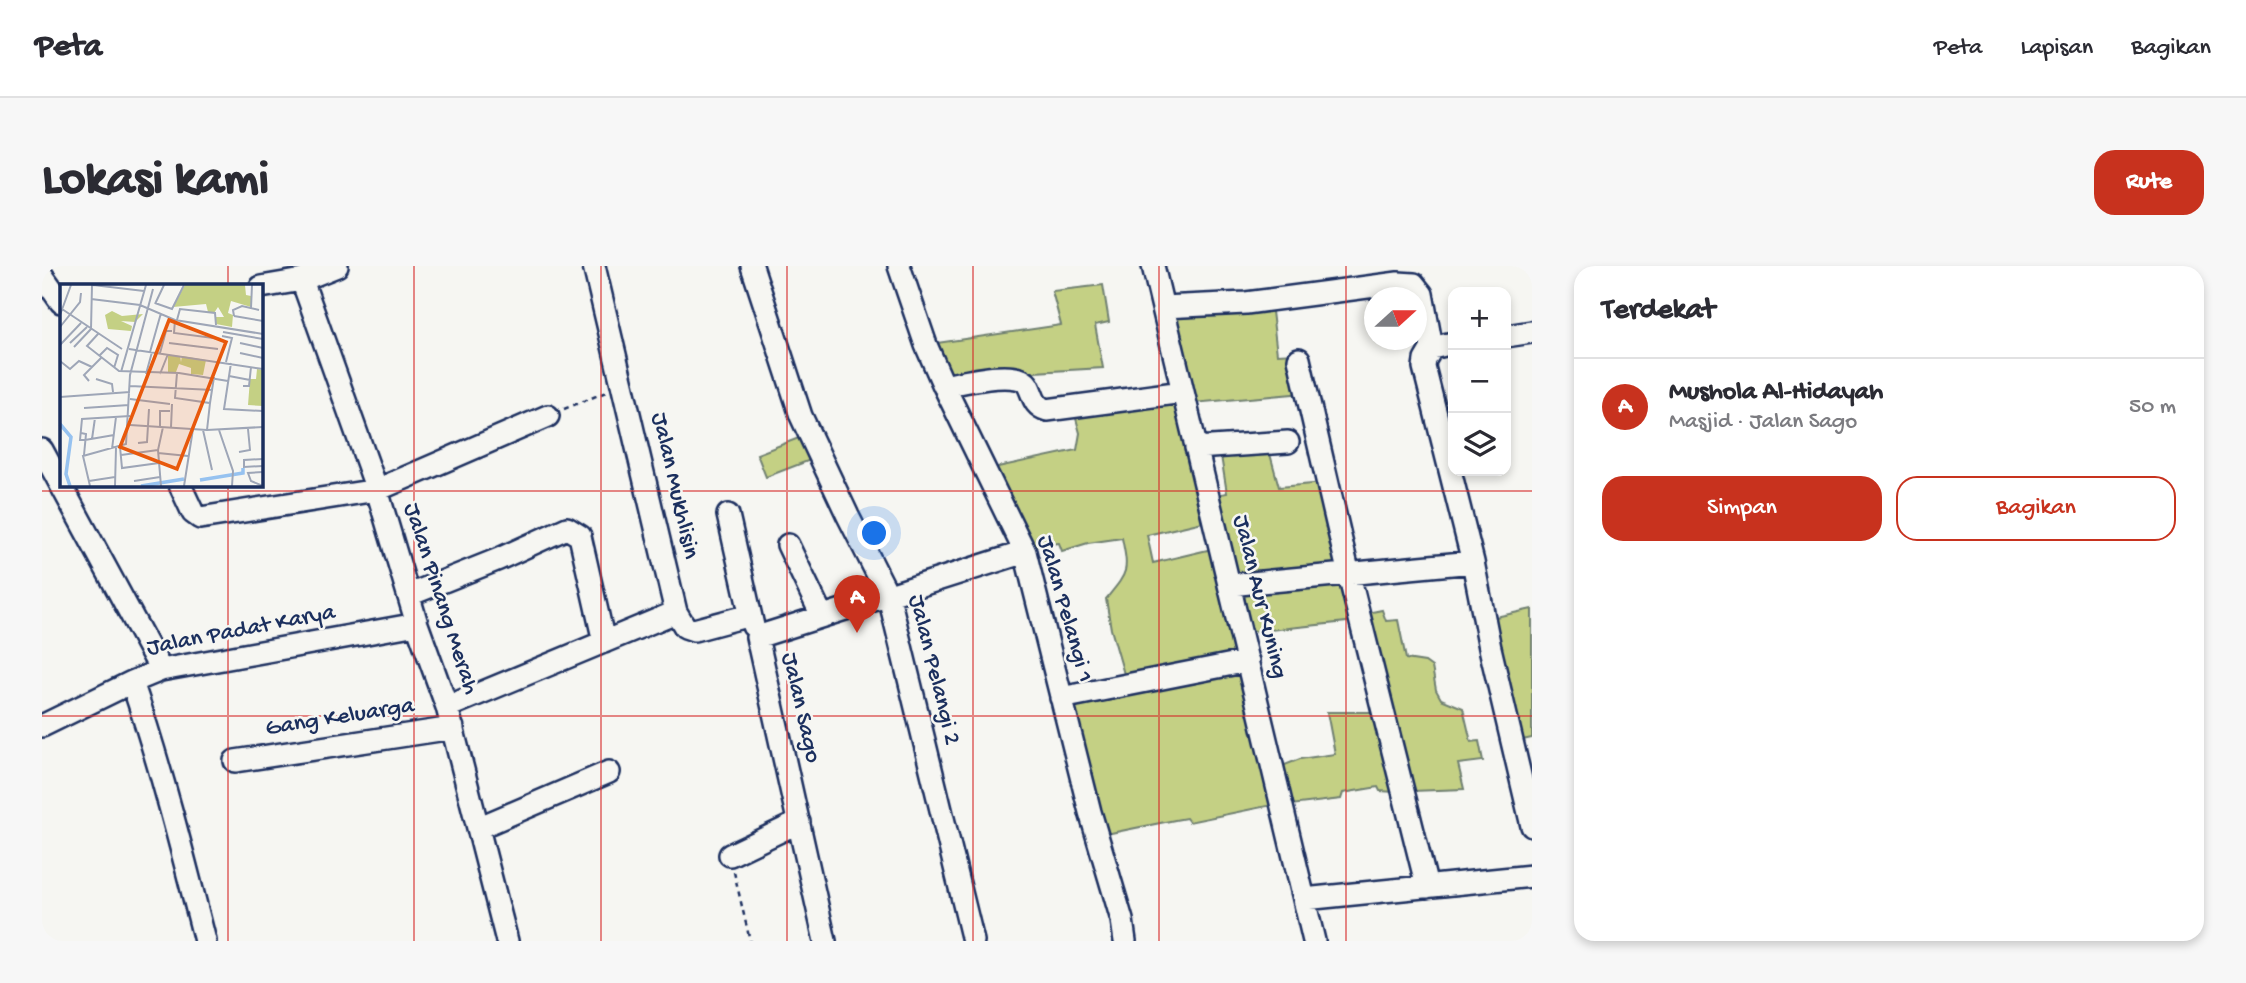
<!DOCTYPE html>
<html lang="id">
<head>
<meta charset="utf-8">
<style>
	body { margin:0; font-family:"Gochi Hand",sans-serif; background:#f7f7f7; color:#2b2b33 }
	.controls { position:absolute; right:21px; top:21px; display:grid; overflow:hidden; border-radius:14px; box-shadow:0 4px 10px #0003 }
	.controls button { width:63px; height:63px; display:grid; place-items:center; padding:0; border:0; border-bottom:2px solid #e1e1e2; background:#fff; color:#2b2b33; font:35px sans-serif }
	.compass { position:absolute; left:1322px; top:21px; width:63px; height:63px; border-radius:50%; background:#fff; box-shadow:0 4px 10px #0003; rotate:69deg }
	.you { position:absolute; left:833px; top:268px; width:24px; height:24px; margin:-18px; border:5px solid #fff; border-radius:50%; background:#1a73e8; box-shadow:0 0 0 10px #1a73e833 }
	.badge { display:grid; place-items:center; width:46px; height:46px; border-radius:50%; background:#c8321e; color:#fff; font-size:23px; font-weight:700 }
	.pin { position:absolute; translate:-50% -58px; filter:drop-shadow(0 2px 4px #0008) }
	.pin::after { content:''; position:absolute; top:37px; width:24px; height:21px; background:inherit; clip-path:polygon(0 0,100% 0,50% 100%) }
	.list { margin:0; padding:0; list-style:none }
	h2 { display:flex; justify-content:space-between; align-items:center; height:91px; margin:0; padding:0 28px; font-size:30px }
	h2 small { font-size:23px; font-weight:400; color:#7c7c81 }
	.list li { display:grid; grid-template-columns:46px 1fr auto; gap:21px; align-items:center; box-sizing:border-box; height:98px; padding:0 28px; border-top:2px solid #e1e1e2 }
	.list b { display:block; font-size:26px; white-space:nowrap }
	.list p { margin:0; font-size:23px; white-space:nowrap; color:#7c7c81 }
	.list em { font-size:23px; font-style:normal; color:#7c7c81 }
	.actions { display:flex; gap:14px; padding:21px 28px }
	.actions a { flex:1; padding:16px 0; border:2px solid #c8321e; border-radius:21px; text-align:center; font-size:24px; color:#c8321e }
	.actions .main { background:#c8321e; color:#fff }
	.icon { flex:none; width:38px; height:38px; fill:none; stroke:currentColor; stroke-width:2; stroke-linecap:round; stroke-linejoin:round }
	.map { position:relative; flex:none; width:1490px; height:675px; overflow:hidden; border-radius:21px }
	header { display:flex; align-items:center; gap:42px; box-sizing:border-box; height:98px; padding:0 35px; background:#fff; border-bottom:2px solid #e1e1e2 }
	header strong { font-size:33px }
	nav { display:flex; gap:38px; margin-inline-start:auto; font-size:24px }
	.intro { display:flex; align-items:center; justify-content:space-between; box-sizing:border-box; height:168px; padding:0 42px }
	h1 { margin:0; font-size:49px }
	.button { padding:18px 32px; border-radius:21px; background:#c8321e; color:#fff; font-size:24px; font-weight:700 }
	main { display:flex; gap:42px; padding:0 42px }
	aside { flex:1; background:#fff; border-radius:21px; box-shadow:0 4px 10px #0003 }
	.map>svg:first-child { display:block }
	.green { fill:#c4d084; stroke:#708071; stroke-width:2 }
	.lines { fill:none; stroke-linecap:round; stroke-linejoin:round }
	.minor-casing { stroke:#1b2f5e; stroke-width:26 }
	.path { stroke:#1b2f5e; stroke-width:2.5; stroke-dasharray:5 5; stroke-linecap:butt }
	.minor { stroke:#f6f6f2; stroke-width:21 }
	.grid { fill:none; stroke:#d62828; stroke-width:2; stroke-opacity:0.55 }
	.labels { text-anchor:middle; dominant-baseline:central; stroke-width:5; stroke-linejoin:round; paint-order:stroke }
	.street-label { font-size:24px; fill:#1b2f5e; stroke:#f6f6f2 }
	.inset-river { fill:none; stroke:#96c2f0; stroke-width:3.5 }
	.inset-road { fill:none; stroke:#9ea6b7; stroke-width:2 }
	.view { fill:#e8590c; fill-opacity:0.15; stroke:#e8590c; stroke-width:3.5 }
	.inset-edge { fill:none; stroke:#1b2f5e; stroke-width:3.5 }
</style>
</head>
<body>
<header>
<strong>Peta</strong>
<nav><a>Peta</a><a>Lapisan</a><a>Bagikan</a></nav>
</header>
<div class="intro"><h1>Lokasi kami</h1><a class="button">Rute</a></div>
<main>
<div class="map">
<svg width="1490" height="675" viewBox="0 0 1490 675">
	<rect width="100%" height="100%" fill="#f6f6f2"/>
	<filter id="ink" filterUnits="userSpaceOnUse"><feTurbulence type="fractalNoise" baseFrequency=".0143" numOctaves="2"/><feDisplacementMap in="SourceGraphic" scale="14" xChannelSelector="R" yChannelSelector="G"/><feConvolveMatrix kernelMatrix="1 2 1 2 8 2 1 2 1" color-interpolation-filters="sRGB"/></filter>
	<g filter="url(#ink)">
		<path class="green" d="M1061 19 1067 56 1053 59 1061 102 958 108 906 114 888 78 1019 59 1010 25Z
			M1229 37 1235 88 1253 87 1262 127 1151 137 1128 47Z
			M1133 133 1165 255 1105 269 1111 297 1174 282 1198 389 1084 415 1069 363 1064 333C1086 306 1087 306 1080 272L1046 277 1020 285 1017 277 988 280 951 202 1035 184 1038 167 1032 145Z
			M762 170 771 193 724 211 715 188Z
			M1228 188 1237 221 1281 217 1302 302 1195 313 1173 229 1185 227 1179 190Z
			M1304 312 1314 355 1208 366 1204 348 1202 324Z
			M1490 343V472L1476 475 1449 352Z
			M1340 344 1344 355 1356 354 1364 393 1383 396 1390 401 1394 424 1399 433 1421 442 1429 476 1437 475 1441 495 1416 498 1422 523 1370 525 1325 347Z
			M1201 400 1235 538 1147 556 1144 552 1133 554 1059 569 1028 438Z
			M1285 446H1334L1352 526 1338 525 1336 521 1301 527 1299 533 1249 539 1240 500 1258 493 1293 488Z"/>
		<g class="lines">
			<defs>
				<path id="minor" d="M552 0 634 346 643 361 652 364 708 349
					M710 0 759 150 806 250 847 331 931 675
					M857 0 884 79 902 120 983 286 1048 546 1080 654 1083 675
					M1111 0 1272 675
					M0 9 19 36
					M260 14 335 224 375 358 405 441 465 675
					M219 21 260 14 295 0
					M1121 41 1204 37 1356 17 1372 18 1380 28 1390 82
					M1464 70 1490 66
					M1411 77 1390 82 1383 94 1382 101 1431 296 1448 382 1490 560
					M1257 93 1307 309 1385 621
					M902 120C919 117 977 102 986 119 992 130 991 140 1005 144L1141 126
					M1154 182 1246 176
					M0 184 119 404
					M138 219 151 247 158 252 335 224 506 150
					M686 249 711 360
					M746 279 780 350
					M1187 319 1431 296
					M367 329 457 293 525 262 538 270 562 376
					M90 416C119 501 141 588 163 675
					M1019 432 1206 395
					M405 441 634 346
					M0 460 90 416 119 404 375 358
					M193 495 411 462
					M436 562 567 506
					M688 589 757 556
					M1262 633 1490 610
					M783 675 715 371 983 286"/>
			</defs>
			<use href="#minor" class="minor-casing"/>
			<path class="path" d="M522 143 564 126
				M692 606 708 675"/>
			<use href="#minor" class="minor"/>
		</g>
	</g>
	<path class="grid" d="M186 0V19M372 0V675M559 0V675M745 0V675M931 0V675M1117 0V675M1304 0V675M186 219V675M0 225H1490M0 450H1490"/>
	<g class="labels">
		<g class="street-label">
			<text transform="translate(632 220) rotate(77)">Jalan Mukhlisin</text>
			<text transform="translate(1217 331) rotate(76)">Jalan Aur Kuning</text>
			<text transform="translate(398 333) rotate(72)">Jalan Pinang Merah</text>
			<text transform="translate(1022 343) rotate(74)">Jalan Pelangi 1</text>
			<text transform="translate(199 365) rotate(-11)">Jalan Padat Karya</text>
			<text transform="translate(891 404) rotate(76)">Jalan Pelangi 2</text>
			<text transform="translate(758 442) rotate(77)">Jalan Sago</text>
			<text transform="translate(298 452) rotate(-9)">Gang Keluarga</text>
		</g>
	</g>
	<g transform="translate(18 18)">
		<rect width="203" height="203" fill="#f6f6f2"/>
		<path d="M125 1H185L186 11 191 12V23L171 17 168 29 173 31 172 43 156 40V33H164L158 23 154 29 148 28 146 20 113 23ZM52 27 62 32 83 30 75 38 61 37 72 42 71 47 48 45 45 31ZM108 71 120 72 121 78 122 72 146 76 143 91 131 90V84L119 80 116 88 108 89ZM197 85 203 86V122L188 121 190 95H196Z" fill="#c4d084"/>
		<path class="inset-river" d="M0 140 11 153 6 190 10 202M140 196 183 189V184M81 202 124 195"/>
		<path class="inset-road" d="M33 1 84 7M31 15 80 21 115 36 203 50M95 19 112 25 124 1M95 20 104 1M191 24 192 1M2 25 62 65M0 31 11 1M174 32 173 26 182 22 199 26M174 32 203 37M115 36 114 49 161 55M117 36 120 25 155 29 156 41M0 43 20 18 21 9M31 45 32 1M163 48 203 55M38 50 27 62 59 87 119 89 168 97M162 52 172 54 166 78M10 59 27 43M109 59 158 65M180 59 203 64M0 61 21 39M14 63 31 45M69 65 203 85M90 68 101 29M100 69 106 47H112M180 69 203 74M39 72 47 64 58 71 54 84M0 77 10 85 19 77 32 83M171 79 164 125 203 127M61 88 86 1M117 89 115 114 150 119 154 93M86 90 92 68M100 90 108 70M169 92 190 96M36 95 52 100 53 108M29 97 24 91 41 74M70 102 153 106M183 102H189L191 83M0 113 70 108M70 115 110 120M24 124 69 121M70 141 147 146 203 143M100 142V127H110M111 143 112 120M143 146 152 186M147 146 150 119M159 146 173 187 172 202M21 149 26 150 24 171M32 155 35 134M25 156H20L22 135 70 132M25 156 54 151M78 159 87 158 89 125M60 163 62 184 99 179M52 165 56 133M179 168 190 166 188 145M98 169 128 172M61 171 98 166M203 175 184 176V183L203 182M29 197 55 193M74 197 100 193M30 202 23 172 66 160 70 91 93 5M55 202 56 164M101 202 98 166 103 143M124 202 133 145M203 202 191 197 188 189 203 188"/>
		<path class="view" d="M109 36 166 58 117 185 60 163Z"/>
		<rect width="203" height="203" class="inset-edge"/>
	</g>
</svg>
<div class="controls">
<button>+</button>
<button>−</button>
<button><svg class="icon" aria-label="layers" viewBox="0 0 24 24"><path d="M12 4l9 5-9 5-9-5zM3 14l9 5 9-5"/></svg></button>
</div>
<svg class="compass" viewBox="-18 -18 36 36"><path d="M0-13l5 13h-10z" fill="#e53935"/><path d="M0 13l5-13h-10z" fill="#7c7c81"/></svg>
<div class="you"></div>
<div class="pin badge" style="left:815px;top:367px">A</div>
</div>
<aside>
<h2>Terdekat<small></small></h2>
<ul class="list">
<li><span class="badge">A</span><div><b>Mushola Al-Hidayah</b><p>Masjid · Jalan Sago</p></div><em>50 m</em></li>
</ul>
<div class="actions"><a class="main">Simpan</a><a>Bagikan</a></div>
</aside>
</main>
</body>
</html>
